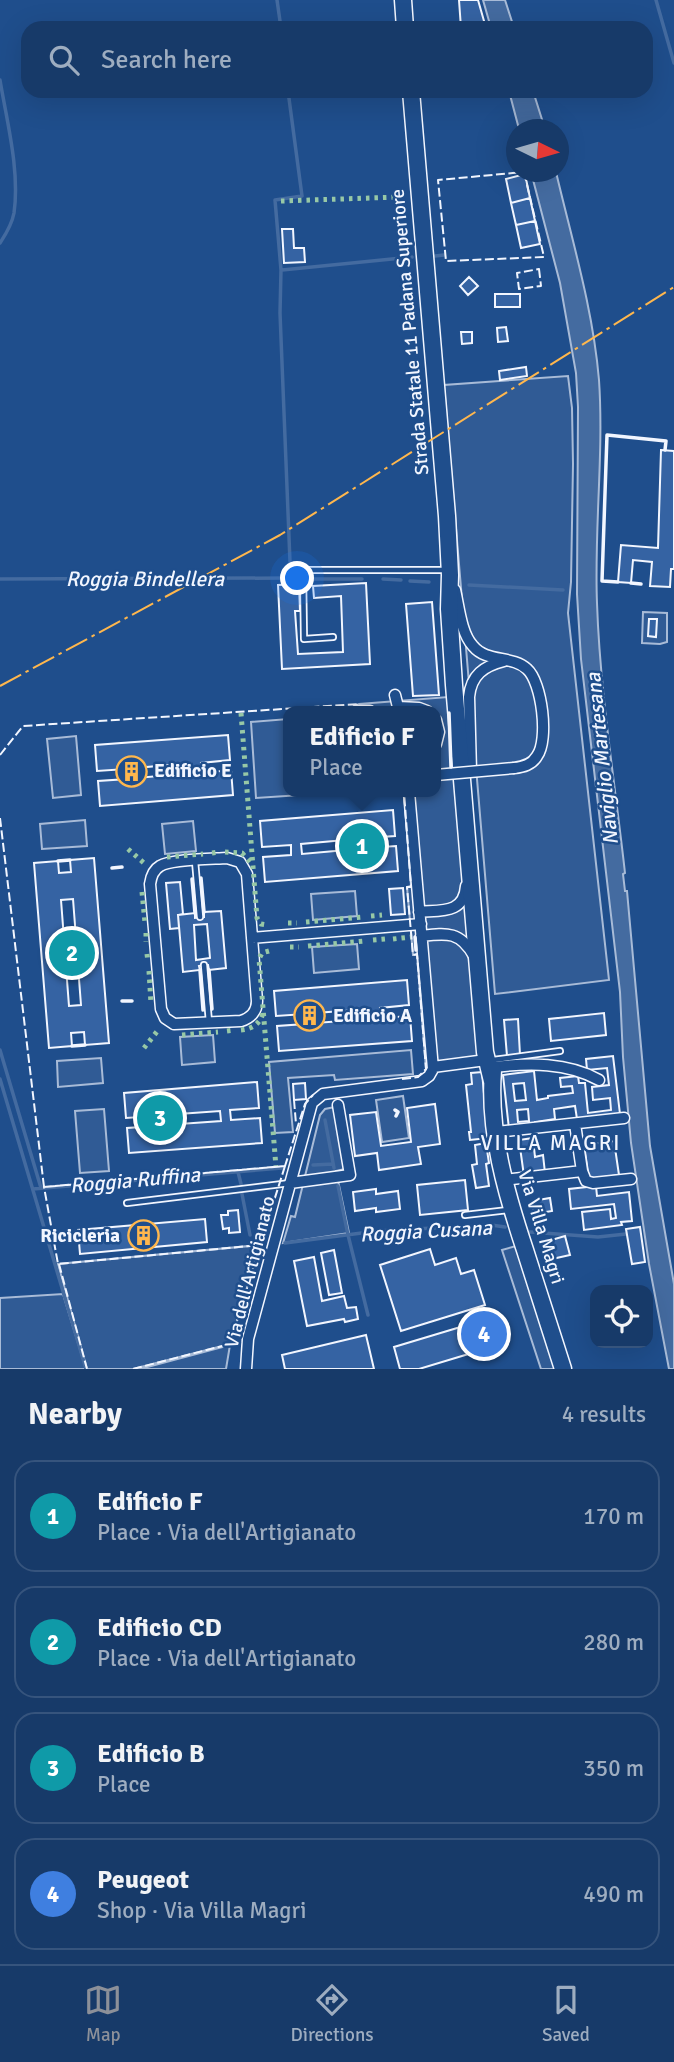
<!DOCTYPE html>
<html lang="en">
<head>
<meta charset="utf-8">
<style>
	body { margin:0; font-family:Signika,sans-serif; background:#244571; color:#f1f3f6 }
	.controls { position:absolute; right:21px; bottom:21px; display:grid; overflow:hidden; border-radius:14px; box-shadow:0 7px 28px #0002 }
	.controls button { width:63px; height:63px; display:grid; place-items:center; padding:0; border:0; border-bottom:2px solid #36547d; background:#173a69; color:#f1f3f6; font:35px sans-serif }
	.compass { position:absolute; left:506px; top:119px; width:63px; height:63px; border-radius:50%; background:#173a69; box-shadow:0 7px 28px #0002; rotate:95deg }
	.you { position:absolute; left:298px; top:579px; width:24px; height:24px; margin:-18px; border:5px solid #fff; border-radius:50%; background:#1a73e8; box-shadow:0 0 0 10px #1a73e833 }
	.badge { display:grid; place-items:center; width:46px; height:46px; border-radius:50%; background:#8c9099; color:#fff; font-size:23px; font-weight:700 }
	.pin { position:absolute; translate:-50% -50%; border:4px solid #fff; box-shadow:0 2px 7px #0006 }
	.popup { position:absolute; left:283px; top:706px; width:158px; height:91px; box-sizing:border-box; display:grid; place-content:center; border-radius:14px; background:#173a69; filter:drop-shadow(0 2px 5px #0005); font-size:23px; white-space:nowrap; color:#9eadc0 }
	.popup b { font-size:26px; color:#f1f3f6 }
	.popup::after { content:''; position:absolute; left:50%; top:100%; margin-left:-14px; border:14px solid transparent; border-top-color:#173a69 }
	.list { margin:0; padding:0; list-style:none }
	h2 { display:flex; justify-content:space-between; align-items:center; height:91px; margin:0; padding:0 28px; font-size:30px }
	h2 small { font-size:23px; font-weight:400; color:#9eadc0 }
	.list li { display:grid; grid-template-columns:46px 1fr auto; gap:21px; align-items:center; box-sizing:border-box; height:112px; margin:0 14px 14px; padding:0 14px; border:2px solid #36547d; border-radius:21px }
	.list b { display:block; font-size:26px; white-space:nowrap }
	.list p { margin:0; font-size:23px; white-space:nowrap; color:#9eadc0 }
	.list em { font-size:23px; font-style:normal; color:#9eadc0 }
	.icon { flex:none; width:38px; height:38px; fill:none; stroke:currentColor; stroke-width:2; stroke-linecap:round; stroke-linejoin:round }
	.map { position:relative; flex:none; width:674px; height:1369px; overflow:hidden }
	.search { position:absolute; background:#173a69; box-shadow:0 7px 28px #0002; left:21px; right:21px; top:21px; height:77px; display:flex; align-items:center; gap:18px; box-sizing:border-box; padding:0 24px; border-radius:21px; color:#9eadc0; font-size:26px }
	.sheet { height:595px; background:#173a69 }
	nav { display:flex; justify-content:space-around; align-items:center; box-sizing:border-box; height:98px; border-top:2px solid #36547d; background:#173a69; font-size:19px; color:#9eadc0 }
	nav a { display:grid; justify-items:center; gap:4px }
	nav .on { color:#8c9099 }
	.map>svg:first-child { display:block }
	.built { fill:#305b95; stroke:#a8bbd7; stroke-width:2 }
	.water { fill:#446ba0; stroke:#a8bbd7; stroke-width:2 }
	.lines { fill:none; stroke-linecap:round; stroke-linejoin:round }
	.stream { stroke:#446ba0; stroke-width:3.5 }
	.building { fill:#3563a3; stroke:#f2f6ff; stroke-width:2; fill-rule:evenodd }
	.lane-casing { stroke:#f2f6ff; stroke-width:8 }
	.street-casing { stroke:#f2f6ff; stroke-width:13 }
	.primary-casing { stroke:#f2f6ff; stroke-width:19 }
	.lane { stroke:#1f4e8c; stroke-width:4.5 }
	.street { stroke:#1f4e8c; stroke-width:10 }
	.primary { stroke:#1f4e8c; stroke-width:16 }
	.street-bridge-casing { stroke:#f2f6ff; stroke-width:13; stroke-linecap:butt }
	.street-bridge { stroke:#1f4e8c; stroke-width:10 }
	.hedge { stroke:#97c8a6; stroke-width:5; stroke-dasharray:3.5 5; stroke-linecap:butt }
	.fence { stroke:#f2f6ff; stroke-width:2; stroke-dasharray:9 3.5; stroke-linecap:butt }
	.wall { stroke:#f2f6ff; stroke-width:3.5 }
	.power { stroke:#ffb74d; stroke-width:2; stroke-dasharray:24 5 3.5 5; stroke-linecap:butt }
	.labels { text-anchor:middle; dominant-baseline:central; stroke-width:5; stroke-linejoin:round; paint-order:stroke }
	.street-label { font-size:19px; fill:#f2f6ff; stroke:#1f4e8c }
	.poi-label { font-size:19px; font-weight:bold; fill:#f2f6ff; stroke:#1f4e8c; text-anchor:start }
	.water-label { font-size:21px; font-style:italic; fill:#f2f6ff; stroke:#1f4e8c }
	.neighbourhood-label { font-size:21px; letter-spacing:2px; fill:#f2f6ff; stroke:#1f4e8c }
</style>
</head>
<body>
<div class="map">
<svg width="674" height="1369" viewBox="0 0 674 1369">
	<rect width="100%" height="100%" fill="#1f4e8c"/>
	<path class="built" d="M568 376 572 408 573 464 571 582 568 613 609 980 495 994 444 385Z
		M643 612 667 613V642L660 644 642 643Z
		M448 697 483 1064 426 1069 417 955H413L407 887 411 886 404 792H436V711H344L359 704Z
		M288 719V792H316V794L256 798 251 722Z
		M76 736 81 795 53 798 47 739Z
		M85 820 87 846 42 849 40 824Z
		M193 821 196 851 165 854 162 824Z
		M355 891 357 916 313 920 311 894Z
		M357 944 359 969 314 973 312 947Z
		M213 1035 215 1062 182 1065 180 1037Z
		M411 1050 413 1074 335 1080 334 1075 288 1078 293 1132 275 1133 269 1062Z
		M101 1058 103 1083 58 1087 57 1061Z
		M403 1096 409 1138 382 1142 376 1100Z
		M335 1107 349 1168 336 1171 349 1233 283 1243 291 1216 295 1217 320 1115 325 1109Z
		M104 1109 109 1171 80 1173 75 1111Z
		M260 1245 230 1344 133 1369H87L58 1264Z
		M516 1246 557 1369H541L502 1250Z
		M63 1294 86 1369H0V1298Z
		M230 1345 226 1369H140Z"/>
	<path class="water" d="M483 0H505L514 28H491Z
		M509 91H533L545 129H519Z
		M531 172H556C572 240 593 309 599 380 604 454 594 529 597 603 600 693 615 783 625 873L623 874 625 891H627L650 1146 674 1284V1369H669L649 1264 631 1143 623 1057 620 992 581 659 577 594 578 407 576 373 560 283Z"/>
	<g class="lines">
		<path class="stream" d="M277 0 281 28
			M656 0 674 63
			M0 80C7 122 20 171 14 213 12 224 6 234 0 243
			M288 91 302 196 275 200 281 270 280 313 290 562
			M435 256 444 255
			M282 270 412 257
			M0 579 291 578
			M307 579H362
			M383 579 401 580
			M410 581 429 582
			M469 585 563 590
			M0 1050 41 1188
			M0 1079 86 1369
			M325 1120 334 1168
			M313 1165 333 1164
			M238 1172 241 1184
			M338 1186 348 1235 368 1315
			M33 1189 282 1168
			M242 1194 250 1235
			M530 1232 598 1237 626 1234
			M285 1243 377 1231 491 1225 505 1227"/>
	</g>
	<path class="building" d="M459 0H478L486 28H461Z
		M525 174 530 198 511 203 506 179Z
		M530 198 535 221 516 225 511 203Z
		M535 221 540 244 521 248 516 225Z
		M282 229H293L294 248H304L305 262 284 263Z
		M469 277 478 286 468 295 460 286Z
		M495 294H520V307H495Z
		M506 327 508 341 498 342 497 328Z
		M461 332H472V343L462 344Z
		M526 367 527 376 500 380 499 371Z
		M661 450 674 451V569H671L670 587 650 586 652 562 633 560 631 583 618 582 621 545 658 548Z
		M366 583 370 664 282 669 278 585 299 584 300 611H295L298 654 343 652 341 596 314 598 313 586Z
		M432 602 439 695 413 696 406 604Z
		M649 619H657L656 637 648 636Z
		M228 735 230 760 201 763 202 773 231 770 233 795 100 806 98 781 127 779 126 769 97 771 95 745ZM191 763 192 773 137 778 136 768Z
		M393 810 395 836 366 838 367 848 396 846 398 871 265 882 263 857 291 855V845L262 847 260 821ZM356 839 357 849 302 854 301 844Z
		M94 858 109 1043 85 1045 84 1032 71 1033 72 1046 49 1048 34 863 58 861 59 873 71 872 70 860ZM73 899 76 938 64 939 61 900ZM78 966 81 1005 69 1006 66 967Z
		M180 882 183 914 178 915 179 928 170 929 166 883Z
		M403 888 405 914 391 915 389 889Z
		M221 911 226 968 209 970 208 965H204L199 966 200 970 183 972 178 915 195 913V918L204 917V912ZM207 924 210 958 196 960 194 925Z
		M407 980 409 1005 380 1008 381 1018 410 1016 412 1041 279 1051 277 1026 305 1024V1014L276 1016 274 991ZM370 1009 371 1019 315 1023V1013Z
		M604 1013 606 1035 551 1041 549 1019Z
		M518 1019 520 1055 507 1056 504 1020Z
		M613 1056 620 1114 577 1119 575 1106 554 1109 555 1119 535 1122V1126L509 1129 503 1075 534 1071 537 1100 548 1098V1096L573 1093 572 1086 561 1087 560 1078 578 1076 579 1083H585L588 1113 611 1110 610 1098 593 1100 592 1087 609 1085 607 1068 587 1070 586 1059ZM524 1083 526 1100 515 1101 513 1084ZM528 1109 529 1121 518 1122 517 1110Z
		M482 1072 488 1138 470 1140 469 1132H471L466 1085 472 1084 471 1073Z
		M257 1082 259 1108 230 1110 231 1120 260 1118 262 1143 129 1153 127 1128 156 1126 155 1116 126 1118 124 1093ZM220 1111 221 1121 166 1125 165 1115Z
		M305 1083 306 1099 294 1100 293 1084Z
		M435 1104 440 1144 418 1147 421 1164 379 1170 377 1153 355 1156 350 1115 376 1112 381 1146 411 1142 407 1108Z
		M533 1138 535 1157 543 1155 545 1173 524 1176 519 1140Z
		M614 1141 619 1175 589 1179 584 1145Z
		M486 1143 489 1163 486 1164 489 1186 476 1188 472 1165 477 1164 475 1145Z
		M465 1180 468 1210 420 1215 417 1185Z
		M596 1186 597 1196 629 1192 632 1221 621 1222 622 1225 584 1230 582 1212 610 1209 611 1219 616 1218 614 1204 571 1209 569 1189Z
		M376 1189V1194L398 1191 400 1209 376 1212V1208L355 1211 353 1192Z
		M550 1198 552 1211 534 1214 532 1201Z
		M238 1210 240 1232 229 1233V1228L223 1229 221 1215H228V1211Z
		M205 1219 207 1242 80 1254 78 1230Z
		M640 1227 645 1262 632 1264 626 1229Z
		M565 1236 570 1255 552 1259 548 1241Z
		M430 1249 435 1265 456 1258 461 1274 474 1270 485 1305 401 1331 380 1265Z
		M334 1250 342 1293 329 1295 321 1253Z
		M314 1257 322 1301 344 1296 347 1308 356 1307 358 1319 345 1322 344 1319 307 1326 294 1261Z
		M487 1319 495 1346 419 1369H400L394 1347Z
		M366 1335 374 1369H285L282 1355Z"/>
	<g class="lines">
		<defs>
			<path id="lane" d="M333 637 304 639 303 570H447
				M195 861 200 917
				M204 965 209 1022
				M493 1060 560 1051
				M127 1203 290 1183
				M465 1215 508 1210"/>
			<path id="street" d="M455 590C459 607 461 633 473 646 487 663 512 655 527 669 542 682 549 740 537 756 532 765 523 767 514 768
				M395 695 398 707 419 708 427 711
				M359 711H370
				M436 720 439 732 436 744
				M471 771 469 697C471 675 484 666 504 661
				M227 858 240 862 247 874 257 1001C257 1011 251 1018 241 1021L174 1024 165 1018 161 1009 150 884C151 877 153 870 160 866 171 859 213 859 227 858Z
				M419 912C441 910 464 914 466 886
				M421 936C447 933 460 931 474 956
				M252 938 421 924
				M433 1067 486 1060
				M493 1067C529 1063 567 1062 599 1080
				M575 1124 582 1171 586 1181 593 1183 631 1179
				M496 1132 624 1118
				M504 1180 582 1171
				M290 1183 350 1175 338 1105
				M246 1369 248 1339 312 1103 323 1094 422 1081 429 1076 433 1069 409 792"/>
			<path id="primary" d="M403 0 405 28
				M411 91 447 516 450 575 449 609 454 685 485 1052 492 1081
				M493 1070C488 1131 506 1193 525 1250 538 1290 550 1329 563 1369"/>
		</defs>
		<use href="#lane" class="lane-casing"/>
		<use href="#street" class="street-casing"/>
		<use href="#primary" class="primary-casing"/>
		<use href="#lane" class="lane"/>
		<use href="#street" class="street"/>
		<use href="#primary" class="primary"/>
		<defs>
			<path id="street-bridge" d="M436 775 514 768"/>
		</defs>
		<use href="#street-bridge" class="street-bridge-casing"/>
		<use href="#street-bridge" class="street-bridge"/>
		<path class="hedge" d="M281 201 400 197 405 254
			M241 713 257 918 261 924 267 925
			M128 849 145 864
			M225 852 242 853 252 864
			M212 853 219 852
			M167 857 203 854
			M142 892 145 923
			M371 916 382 915
			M306 922 363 917
			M288 923H297
			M146 933V942
			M393 939 411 937
			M373 940 385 939
			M308 946 365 941
			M290 947H299
			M269 951 262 953 259 959 276 1167
			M147 954 148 962
			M149 971 151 1004
			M241 1030C252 1029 260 1024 263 1013
			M227 1031 235 1030
			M182 1035 218 1032
			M144 1048 159 1029"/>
		<path class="fence" d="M524 172 544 257 446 261 438 180Z
			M539 269 541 286 519 289 517 273Z
			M0 755 23 726 359 704 344 711
			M0 818 44 1187 285 1166 305 1104 313 1095
			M402 1079 418 1077 426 1069 417 954 413 955 407 887H411L404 792
			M294 1100 296 1124
			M285 1166 260 1245 58 1264 44 1187Z
			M59 1264 87 1369
			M133 1369 230 1344 260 1245H257"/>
		<path class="wall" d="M618 582 602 581 607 435 666 441 665 450
			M631 583 641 584
			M449 713 451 767
			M58 861 70 860
			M112 868 122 867
			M201 878 204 912
			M192 879 195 913
			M415 937 416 950
			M200 970 203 1010
			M209 970 212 1009
			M122 1001H132
			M72 1046 85 1045
			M395 1110 398 1112 396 1116"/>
		<path class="power" d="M0 686 280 535 674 287"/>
	</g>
	<defs>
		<symbol id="building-ring" viewBox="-11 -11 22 22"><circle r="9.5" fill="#1f4e8c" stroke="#ffb74d" stroke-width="1.5"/><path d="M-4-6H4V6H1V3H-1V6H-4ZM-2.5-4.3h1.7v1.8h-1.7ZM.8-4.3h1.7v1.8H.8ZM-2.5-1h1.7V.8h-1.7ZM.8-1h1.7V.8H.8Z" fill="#ffb74d"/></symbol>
	</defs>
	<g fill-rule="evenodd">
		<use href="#building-ring" x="114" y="754" width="35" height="35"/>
		<use href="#building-ring" x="292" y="998" width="35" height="35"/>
		<use href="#building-ring" x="126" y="1218" width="35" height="35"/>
	</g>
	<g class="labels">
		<g class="street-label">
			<text transform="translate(410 332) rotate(-95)">Strada Statale 11 Padana Superiore</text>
			<text transform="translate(541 1227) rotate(73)">Via Villa Magri</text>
			<text transform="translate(250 1272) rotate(-76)">Via dell'Artigianato</text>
		</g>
		<g class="poi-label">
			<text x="154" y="771">Edificio E</text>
			<text x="333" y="1016">Edificio A</text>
			<text x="120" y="1236" text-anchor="end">Ricicleria</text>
		</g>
		<g class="water-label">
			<text x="145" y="579">Roggia Bindellera</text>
			<text transform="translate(602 759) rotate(-96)">Naviglio Martesana</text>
			<text transform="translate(135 1180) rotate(-5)">Roggia Ruffina</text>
			<text transform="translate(426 1231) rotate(-3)">Roggia Cusana</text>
		</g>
		<g class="neighbourhood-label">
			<text x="551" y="1143">VILLA MAGRI</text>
		</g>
	</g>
</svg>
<div class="controls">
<button><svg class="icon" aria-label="locate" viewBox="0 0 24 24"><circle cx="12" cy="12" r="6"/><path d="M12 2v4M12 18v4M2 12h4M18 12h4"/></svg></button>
</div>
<svg class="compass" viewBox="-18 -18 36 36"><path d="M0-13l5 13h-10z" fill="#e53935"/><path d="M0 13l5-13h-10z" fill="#9eadc0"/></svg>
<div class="you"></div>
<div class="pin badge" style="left:362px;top:846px;background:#0f9aa8">1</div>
<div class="popup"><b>Edificio F</b>Place</div>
<div class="pin badge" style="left:72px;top:953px;background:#0f9aa8">2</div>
<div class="pin badge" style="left:160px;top:1118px;background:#0f9aa8">3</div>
<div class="pin badge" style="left:484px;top:1334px;background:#3f7fe0">4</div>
<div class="search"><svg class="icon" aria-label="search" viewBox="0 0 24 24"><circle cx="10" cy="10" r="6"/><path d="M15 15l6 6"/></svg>Search here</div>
</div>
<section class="sheet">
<h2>Nearby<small>4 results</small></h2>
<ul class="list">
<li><span class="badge" style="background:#0f9aa8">1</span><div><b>Edificio F</b><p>Place · Via dell'Artigianato</p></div><em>170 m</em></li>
<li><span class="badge" style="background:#0f9aa8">2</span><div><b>Edificio CD</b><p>Place · Via dell'Artigianato</p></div><em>280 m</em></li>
<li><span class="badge" style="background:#0f9aa8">3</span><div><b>Edificio B</b><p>Place</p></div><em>350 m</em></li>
<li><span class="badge" style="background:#3f7fe0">4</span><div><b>Peugeot</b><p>Shop · Via Villa Magri</p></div><em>490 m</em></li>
</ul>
</section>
<nav>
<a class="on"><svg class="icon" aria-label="map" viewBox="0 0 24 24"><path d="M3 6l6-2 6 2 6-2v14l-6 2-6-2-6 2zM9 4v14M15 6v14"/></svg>Map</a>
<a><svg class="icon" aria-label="directions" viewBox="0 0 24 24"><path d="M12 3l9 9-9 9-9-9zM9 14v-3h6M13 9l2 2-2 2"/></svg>Directions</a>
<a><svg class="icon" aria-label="saved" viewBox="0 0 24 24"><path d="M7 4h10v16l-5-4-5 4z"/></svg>Saved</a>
</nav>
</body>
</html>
